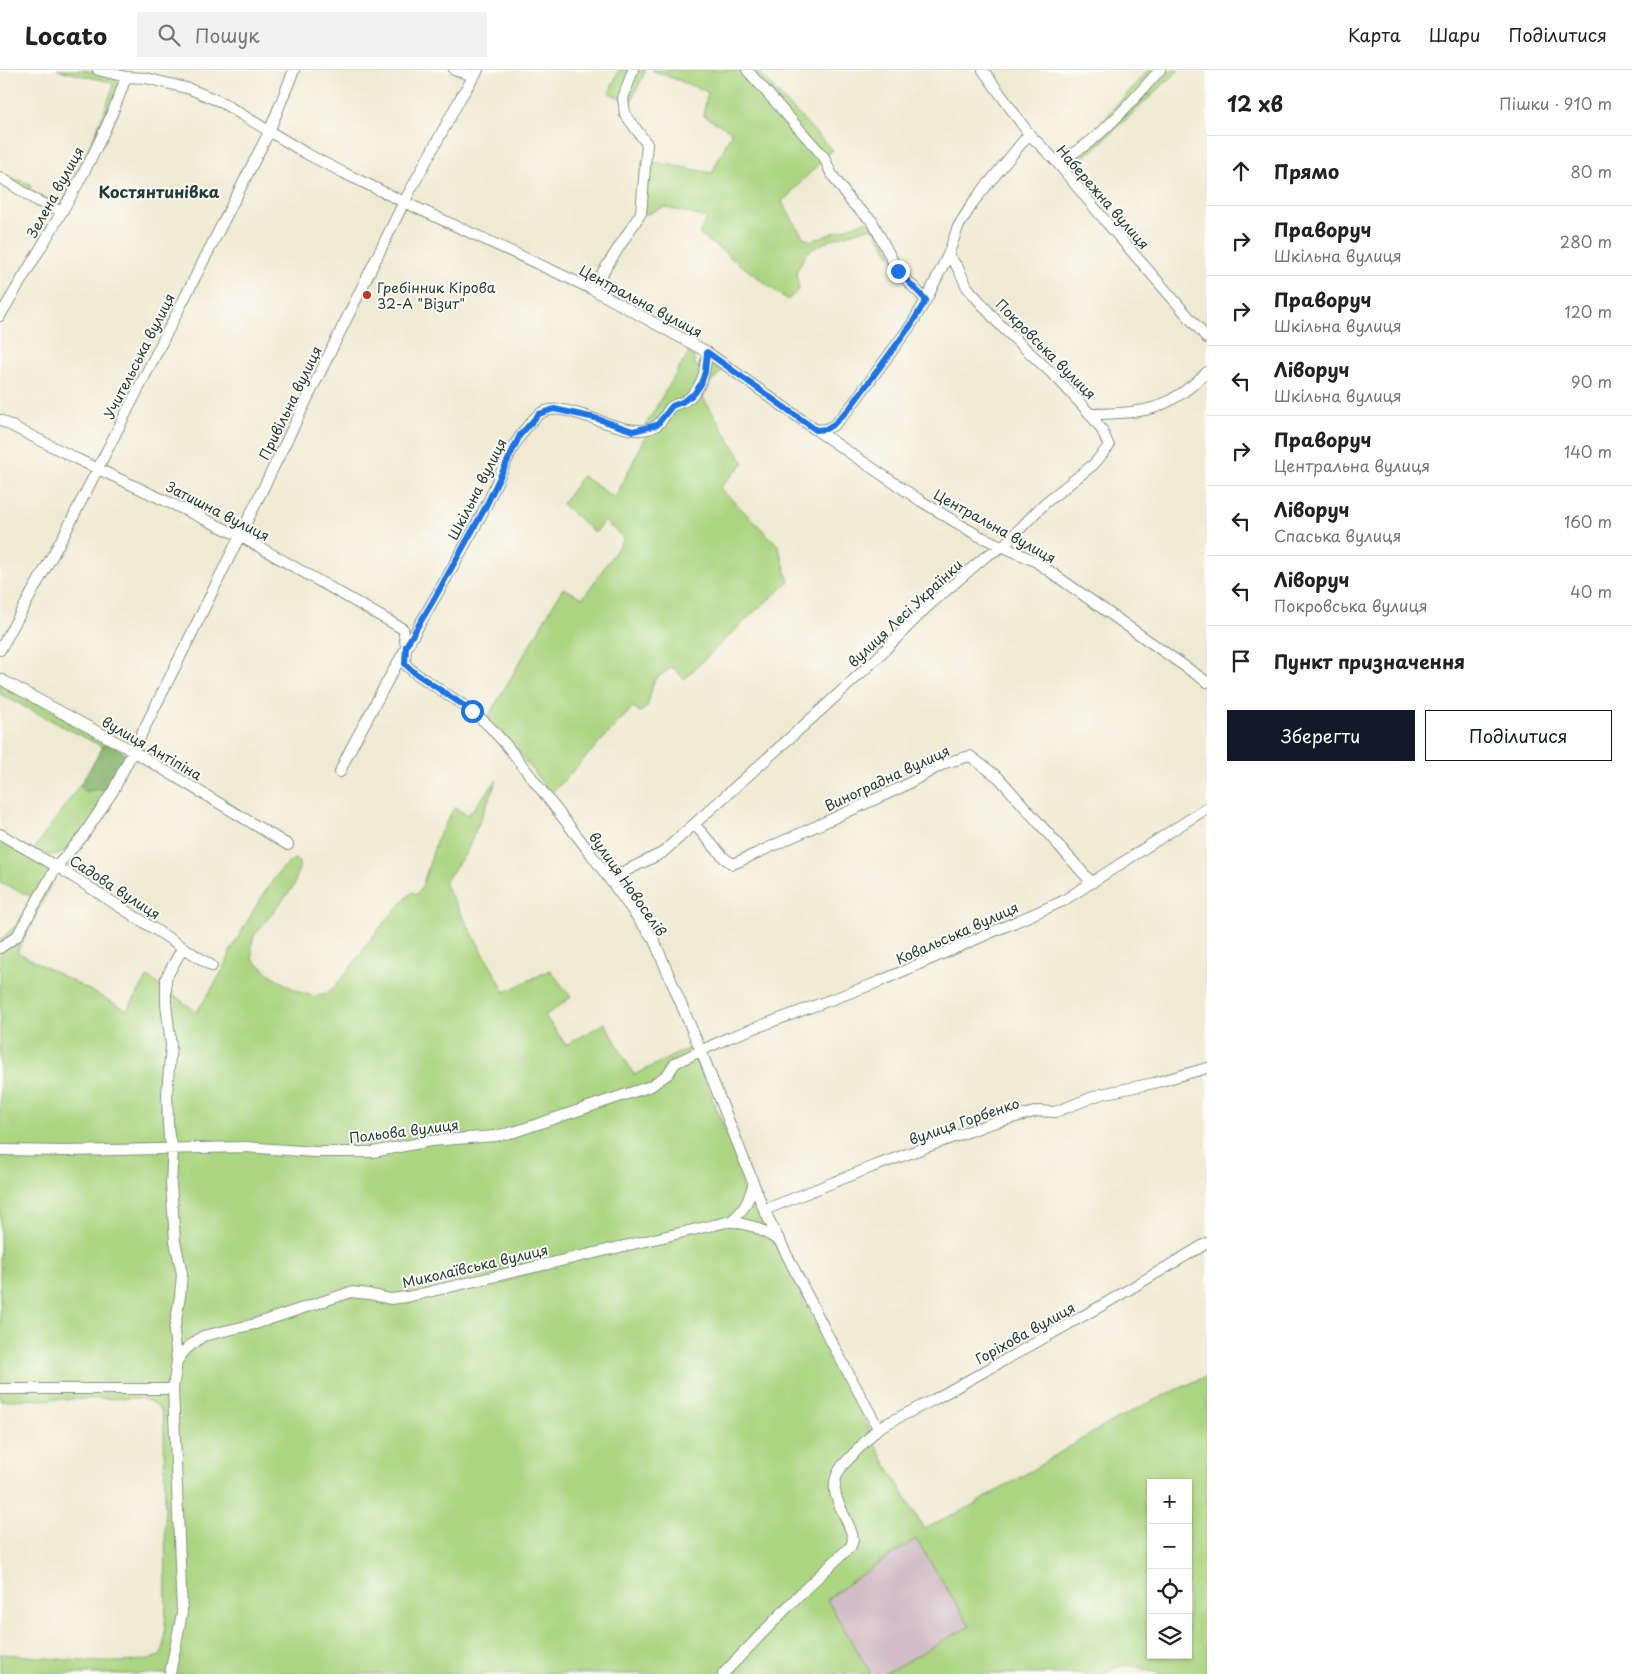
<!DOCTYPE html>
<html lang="uk">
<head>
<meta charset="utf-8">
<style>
	body { margin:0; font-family:"Playpen Sans",sans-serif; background:#f2f2f2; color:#222 }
	.controls { position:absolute; right:15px; bottom:15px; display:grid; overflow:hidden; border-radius:0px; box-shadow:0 1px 4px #0004 }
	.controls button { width:45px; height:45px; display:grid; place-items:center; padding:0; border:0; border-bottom:1px solid #e0e0e0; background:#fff; color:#222; font:25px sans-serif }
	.stop { position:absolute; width:15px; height:15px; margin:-11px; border:4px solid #1a73e8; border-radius:50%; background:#fff }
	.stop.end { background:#1a73e8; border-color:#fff; box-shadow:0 1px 5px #0008 }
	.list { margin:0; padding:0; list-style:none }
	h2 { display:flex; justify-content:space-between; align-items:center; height:65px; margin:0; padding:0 20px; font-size:21px }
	h2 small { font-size:16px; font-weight:400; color:#767676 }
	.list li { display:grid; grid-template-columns:32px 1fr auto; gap:15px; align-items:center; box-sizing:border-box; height:70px; padding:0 20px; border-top:1px solid #e0e0e0 }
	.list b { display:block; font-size:19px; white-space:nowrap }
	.list p { margin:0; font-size:16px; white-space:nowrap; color:#767676 }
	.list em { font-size:16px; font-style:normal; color:#767676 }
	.actions { display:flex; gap:10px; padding:15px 20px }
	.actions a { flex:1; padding:11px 0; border:1px solid #111827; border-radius:0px; text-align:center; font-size:18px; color:#111827 }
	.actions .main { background:#111827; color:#fff }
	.icon { flex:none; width:28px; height:28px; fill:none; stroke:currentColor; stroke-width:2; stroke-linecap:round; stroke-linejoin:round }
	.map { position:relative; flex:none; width:1207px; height:1604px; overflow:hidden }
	header { display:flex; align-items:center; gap:30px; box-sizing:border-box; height:70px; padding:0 25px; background:#fff; border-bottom:1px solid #e0e0e0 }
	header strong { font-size:24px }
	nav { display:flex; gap:28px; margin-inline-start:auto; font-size:18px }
	.search { width:350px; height:45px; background:#f2f2f2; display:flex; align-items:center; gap:12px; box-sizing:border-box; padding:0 18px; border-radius:0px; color:#767676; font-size:19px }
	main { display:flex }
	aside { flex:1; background:#fff }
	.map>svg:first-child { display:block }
	.industrial { fill:#d2bdc6 }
	.green { fill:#abd581; stroke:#65895a; fill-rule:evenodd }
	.forest { fill:#88b66f; stroke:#547a52 }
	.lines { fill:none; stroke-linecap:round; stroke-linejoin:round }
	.minor-casing { stroke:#879483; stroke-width:12 }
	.minor { stroke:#fff; stroke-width:10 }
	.route { stroke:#1a73e8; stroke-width:6 }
	.poi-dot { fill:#c8321e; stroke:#fdfcf7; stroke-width:2 }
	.labels { text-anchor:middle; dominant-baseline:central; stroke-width:4; stroke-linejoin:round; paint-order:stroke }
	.street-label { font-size:14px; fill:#1f3d34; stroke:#fdfcf7 }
	.poi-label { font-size:14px; fill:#1f3d34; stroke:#fdfcf7; text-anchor:start }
	.quarter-label { font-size:16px; font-weight:bold; fill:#1f3d34; stroke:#fdfcf7 }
</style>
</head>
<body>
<header>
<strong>Locato</strong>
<div class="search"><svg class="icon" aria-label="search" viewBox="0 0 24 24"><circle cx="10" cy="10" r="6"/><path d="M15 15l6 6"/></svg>Пошук</div>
<nav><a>Карта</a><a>Шари</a><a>Поділитися</a></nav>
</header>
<main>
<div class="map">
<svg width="1207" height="1604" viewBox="0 0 1207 1604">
	<rect width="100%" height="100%" fill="#fdfcf7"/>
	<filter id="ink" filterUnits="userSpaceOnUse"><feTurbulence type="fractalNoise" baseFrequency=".02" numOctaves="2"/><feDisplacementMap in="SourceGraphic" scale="10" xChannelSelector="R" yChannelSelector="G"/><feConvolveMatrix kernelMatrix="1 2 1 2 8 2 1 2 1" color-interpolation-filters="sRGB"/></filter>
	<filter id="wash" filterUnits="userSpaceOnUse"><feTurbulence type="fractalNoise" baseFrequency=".0096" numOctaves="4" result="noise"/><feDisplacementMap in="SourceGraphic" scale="20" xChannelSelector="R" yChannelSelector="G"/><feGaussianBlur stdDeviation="1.12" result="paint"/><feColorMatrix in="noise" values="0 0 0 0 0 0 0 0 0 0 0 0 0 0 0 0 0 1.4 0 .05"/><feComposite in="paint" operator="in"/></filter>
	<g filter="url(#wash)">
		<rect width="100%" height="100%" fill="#efead2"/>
		<path class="industrial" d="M916 1469 971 1556 884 1604H871L827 1530 849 1513Z"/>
		<path class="green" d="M57 0H84L114 7 119 15 118 22 61 136 35 128 4 105 31 114 30 121 61 135C82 97 100 56 113 16L111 12Z
			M619 0H646L630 33 609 23Z
			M652 0H756L832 80 782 132 803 167 811 171 858 154 873 150 904 203 924 224 919 232 918 227 874 160 868 158 830 170 807 182 796 202 799 219 788 230 699 164 707 148 664 137 647 144 636 140 638 130 642 91 655 92 712 103 732 62 703 45 708 22Z
			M1148 0H1179L1076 96 1060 80H1068L1091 64Z
			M692 277 695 295 702 299 713 294 724 299 700 323 744 393 720 418 778 475 789 512 752 544 684 609 672 597 654 610 647 637 640 642 633 637 551 724 514 676 487 649 563 518 583 528 624 469 604 450 595 463 562 434 582 406 615 428 645 368 646 354Z
			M0 613 109 672 104 675 103 677 0 624Z
			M117 709C105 726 80 774 64 782 52 788 44 784 34 779L81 713 84 721H87L107 717Z
			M497 710 466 783 444 813 505 922 550 900 571 927 545 946 566 975 605 953 634 1005 691 977 760 1144 876 1372 874 1373 924 1459C984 1433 1038 1395 1094 1362 1130 1341 1168 1323 1207 1306V1604C1193 1604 1177 1604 1163 1604 1140 1601 1127 1586 1106 1604H884L970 1556 916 1469 849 1513 827 1530 871 1604H0V1584C46 1586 117 1600 160 1586L164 1577 166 1535 164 1357C162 1336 158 1334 139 1328L0 1330V870L18 853 32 827 0 812V767L46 792 56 804 17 882 127 940 148 907 197 942C205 928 228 897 230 882 241 863 276 795 295 789L299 792V798L294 816 254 866 252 873V889C266 902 303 931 323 925 336 921 361 882 370 870 382 854 396 840 408 826L413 822 416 825 422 817 437 769 454 738 468 745ZM1151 1413H1188V1585H1151Z"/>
		<path class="forest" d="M109 672 126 684C115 709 115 721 84 721L80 715 104 675Z"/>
	</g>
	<g filter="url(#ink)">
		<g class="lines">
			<defs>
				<path id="minor" d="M98 0 126 7 146 8 190 19 221 32 307 84 344 103 404 132 592 219 707 282 816 360 921 431 977 465 1035 491 1207 612
					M454 0 474 6
					M747 0 824 87 831 103 852 133 872 151 898 201 926 230
					M983 0 1029 64 1056 91 1107 153 1207 268
					M1056 91C1095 78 1132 30 1160 0
					M0 107 37 131 61 141
					M592 219 641 143 647 74 625 44 623 28 633 0
					M0 246C45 169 97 92 126 7
					M1090 344C1109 344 1138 343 1156 337 1174 330 1193 316 1207 302
					M0 350 77 389 240 466 403 559 406 576 405 594 415 603 472 641 489 656 508 677 591 784 654 870 701 981 764 1140 825 1260 878 1358
					M816 360 826 359 834 355 849 339 911 255 926 230 948 185 958 157 974 131 1029 64
					M0 580 65 463 269 62 294 0
					M0 609 133 681 288 775
					M340 702C349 679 362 659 373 638 408 571 449 507 484 440 500 409 511 369 538 345 564 323 628 376 657 355 663 351 666 342 671 337 675 334 681 333 685 331 703 319 705 302 707 282
					M694 754 724 788 733 794 902 717 945 693 970 686 999 708 1092 813
					M0 764 61 799 212 896
					M609 809 662 783 822 639 875 590 926 538 986 486 1002 477 1045 433 1094 394 1109 376 1102 360 1090 344 1058 309 1000 255 967 217 958 198 948 185
					M0 878 17 866 57 796 83 766 113 721 194 559 404 132 461 27 478 0
					M0 1080 68 1081 246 1077 315 1082H373L430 1071 495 1066 514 1062 651 1016 668 1004 675 993 728 968 876 913 1063 831 1207 738
					M764 1140 872 1097 989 1054 1038 1041 1055 1042 1101 1024 1154 1013 1207 998
					M731 1151C744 1141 749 1130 753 1115
					M177 1291 186 1279 203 1266 255 1254 351 1222 369 1224 390 1229 407 1227 731 1151 755 1157 778 1170
					M0 1319H173L182 1543 170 1604
					M173 1319 177 1291 174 1262 180 1226 182 1204 175 1171 171 1114 173 1078 169 1067 168 1054 167 1022 171 975 166 934V908L183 877
					M723 1604 802 1522 851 1476 853 1470 852 1464C844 1439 824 1421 842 1396L878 1358 935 1329 1101 1236 1207 1173"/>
			</defs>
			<use href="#minor" class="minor-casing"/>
			<use href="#minor" class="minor"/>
		</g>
	</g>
	<g class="lines" filter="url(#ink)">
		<path class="route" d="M472 641 415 603 405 594 406 576 433 531 484 440 520 365 539 344 554 339 595 348 633 361 657 355 672 336 682 332 694 324 701 314 705 302 707 282 816 360 826 359 834 354 849 339 911 255 926 230 898 201"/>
	</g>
	<circle class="poi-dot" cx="367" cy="225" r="5"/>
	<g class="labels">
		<g class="street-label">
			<text transform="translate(55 122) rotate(-61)">Зелена вулиця</text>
			<text transform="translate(1103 127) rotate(49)">Набережна вулиця</text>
			<text transform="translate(641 231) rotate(28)">Центральна вулиця</text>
			<text transform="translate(1046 279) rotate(45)">Покровська вулиця</text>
			<text transform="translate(139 286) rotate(-63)">Учительська вулиця</text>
			<text transform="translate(290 333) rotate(-64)">Привільна вулиця</text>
			<text transform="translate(477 419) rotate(-63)">Шкільна вулиця</text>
			<text transform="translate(218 441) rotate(27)">Затишна вулиця</text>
			<text transform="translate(995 456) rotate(29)">Центральна вулиця</text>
			<text transform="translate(905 543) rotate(-43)">вулиця Лесі Українки</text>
			<text transform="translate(152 678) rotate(30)">вулиця Антіпіна</text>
			<text transform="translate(887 708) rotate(-25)">Виноградна вулиця</text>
			<text transform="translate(628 814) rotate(55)">вулиця Новоселів</text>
			<text transform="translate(115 817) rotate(33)">Садова вулиця</text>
			<text transform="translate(957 863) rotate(-24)">Ковальська вулиця</text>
			<text transform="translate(964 1051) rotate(-19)">вулиця Горбенко</text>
			<text transform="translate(404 1061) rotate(-7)">Польова вулиця</text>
			<text transform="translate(475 1196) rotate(-13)">Миколаївська вулиця</text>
			<text transform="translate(1025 1263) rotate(-29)">Горіхова вулиця</text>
		</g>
		<g class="poi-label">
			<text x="377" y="217">Гребінник Кірова<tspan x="377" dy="16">32-А "Візит"</tspan></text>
		</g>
		<g class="quarter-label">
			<text x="159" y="121">Костянтинівка</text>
		</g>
	</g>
</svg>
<div class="controls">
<button>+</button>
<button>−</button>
<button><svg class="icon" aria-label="locate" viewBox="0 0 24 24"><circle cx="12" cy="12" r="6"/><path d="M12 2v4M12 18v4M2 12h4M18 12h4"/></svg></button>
<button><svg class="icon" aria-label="layers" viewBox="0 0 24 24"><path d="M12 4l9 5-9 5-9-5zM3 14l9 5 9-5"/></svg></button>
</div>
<div class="stop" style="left:472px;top:641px"></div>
<div class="stop end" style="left:898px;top:201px"></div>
</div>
<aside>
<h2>12 хв<small>Пішки · 910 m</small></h2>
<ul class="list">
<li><svg class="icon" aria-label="ahead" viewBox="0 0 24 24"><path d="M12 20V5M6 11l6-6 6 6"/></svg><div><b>Прямо</b></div><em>80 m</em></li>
<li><svg class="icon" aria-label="right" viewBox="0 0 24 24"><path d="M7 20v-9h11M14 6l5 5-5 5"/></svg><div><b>Праворуч</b><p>Шкільна вулиця</p></div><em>280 m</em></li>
<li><svg class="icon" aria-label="right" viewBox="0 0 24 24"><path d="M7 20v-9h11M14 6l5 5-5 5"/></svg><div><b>Праворуч</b><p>Шкільна вулиця</p></div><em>120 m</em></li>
<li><svg class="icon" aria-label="left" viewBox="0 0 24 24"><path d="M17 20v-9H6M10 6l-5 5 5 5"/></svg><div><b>Ліворуч</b><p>Шкільна вулиця</p></div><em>90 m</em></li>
<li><svg class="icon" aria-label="right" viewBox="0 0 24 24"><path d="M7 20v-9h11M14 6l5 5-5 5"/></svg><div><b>Праворуч</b><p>Центральна вулиця</p></div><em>140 m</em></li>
<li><svg class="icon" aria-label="left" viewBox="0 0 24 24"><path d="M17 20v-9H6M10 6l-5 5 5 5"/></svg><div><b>Ліворуч</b><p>Спаська вулиця</p></div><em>160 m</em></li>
<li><svg class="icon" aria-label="left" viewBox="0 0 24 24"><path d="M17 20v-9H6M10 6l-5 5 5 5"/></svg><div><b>Ліворуч</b><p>Покровська вулиця</p></div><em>40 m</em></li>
<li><svg class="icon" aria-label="arrive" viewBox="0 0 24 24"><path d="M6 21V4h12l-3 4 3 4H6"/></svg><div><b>Пункт призначення</b></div></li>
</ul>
<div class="actions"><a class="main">Зберегти</a><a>Поділитися</a></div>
</aside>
</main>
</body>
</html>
